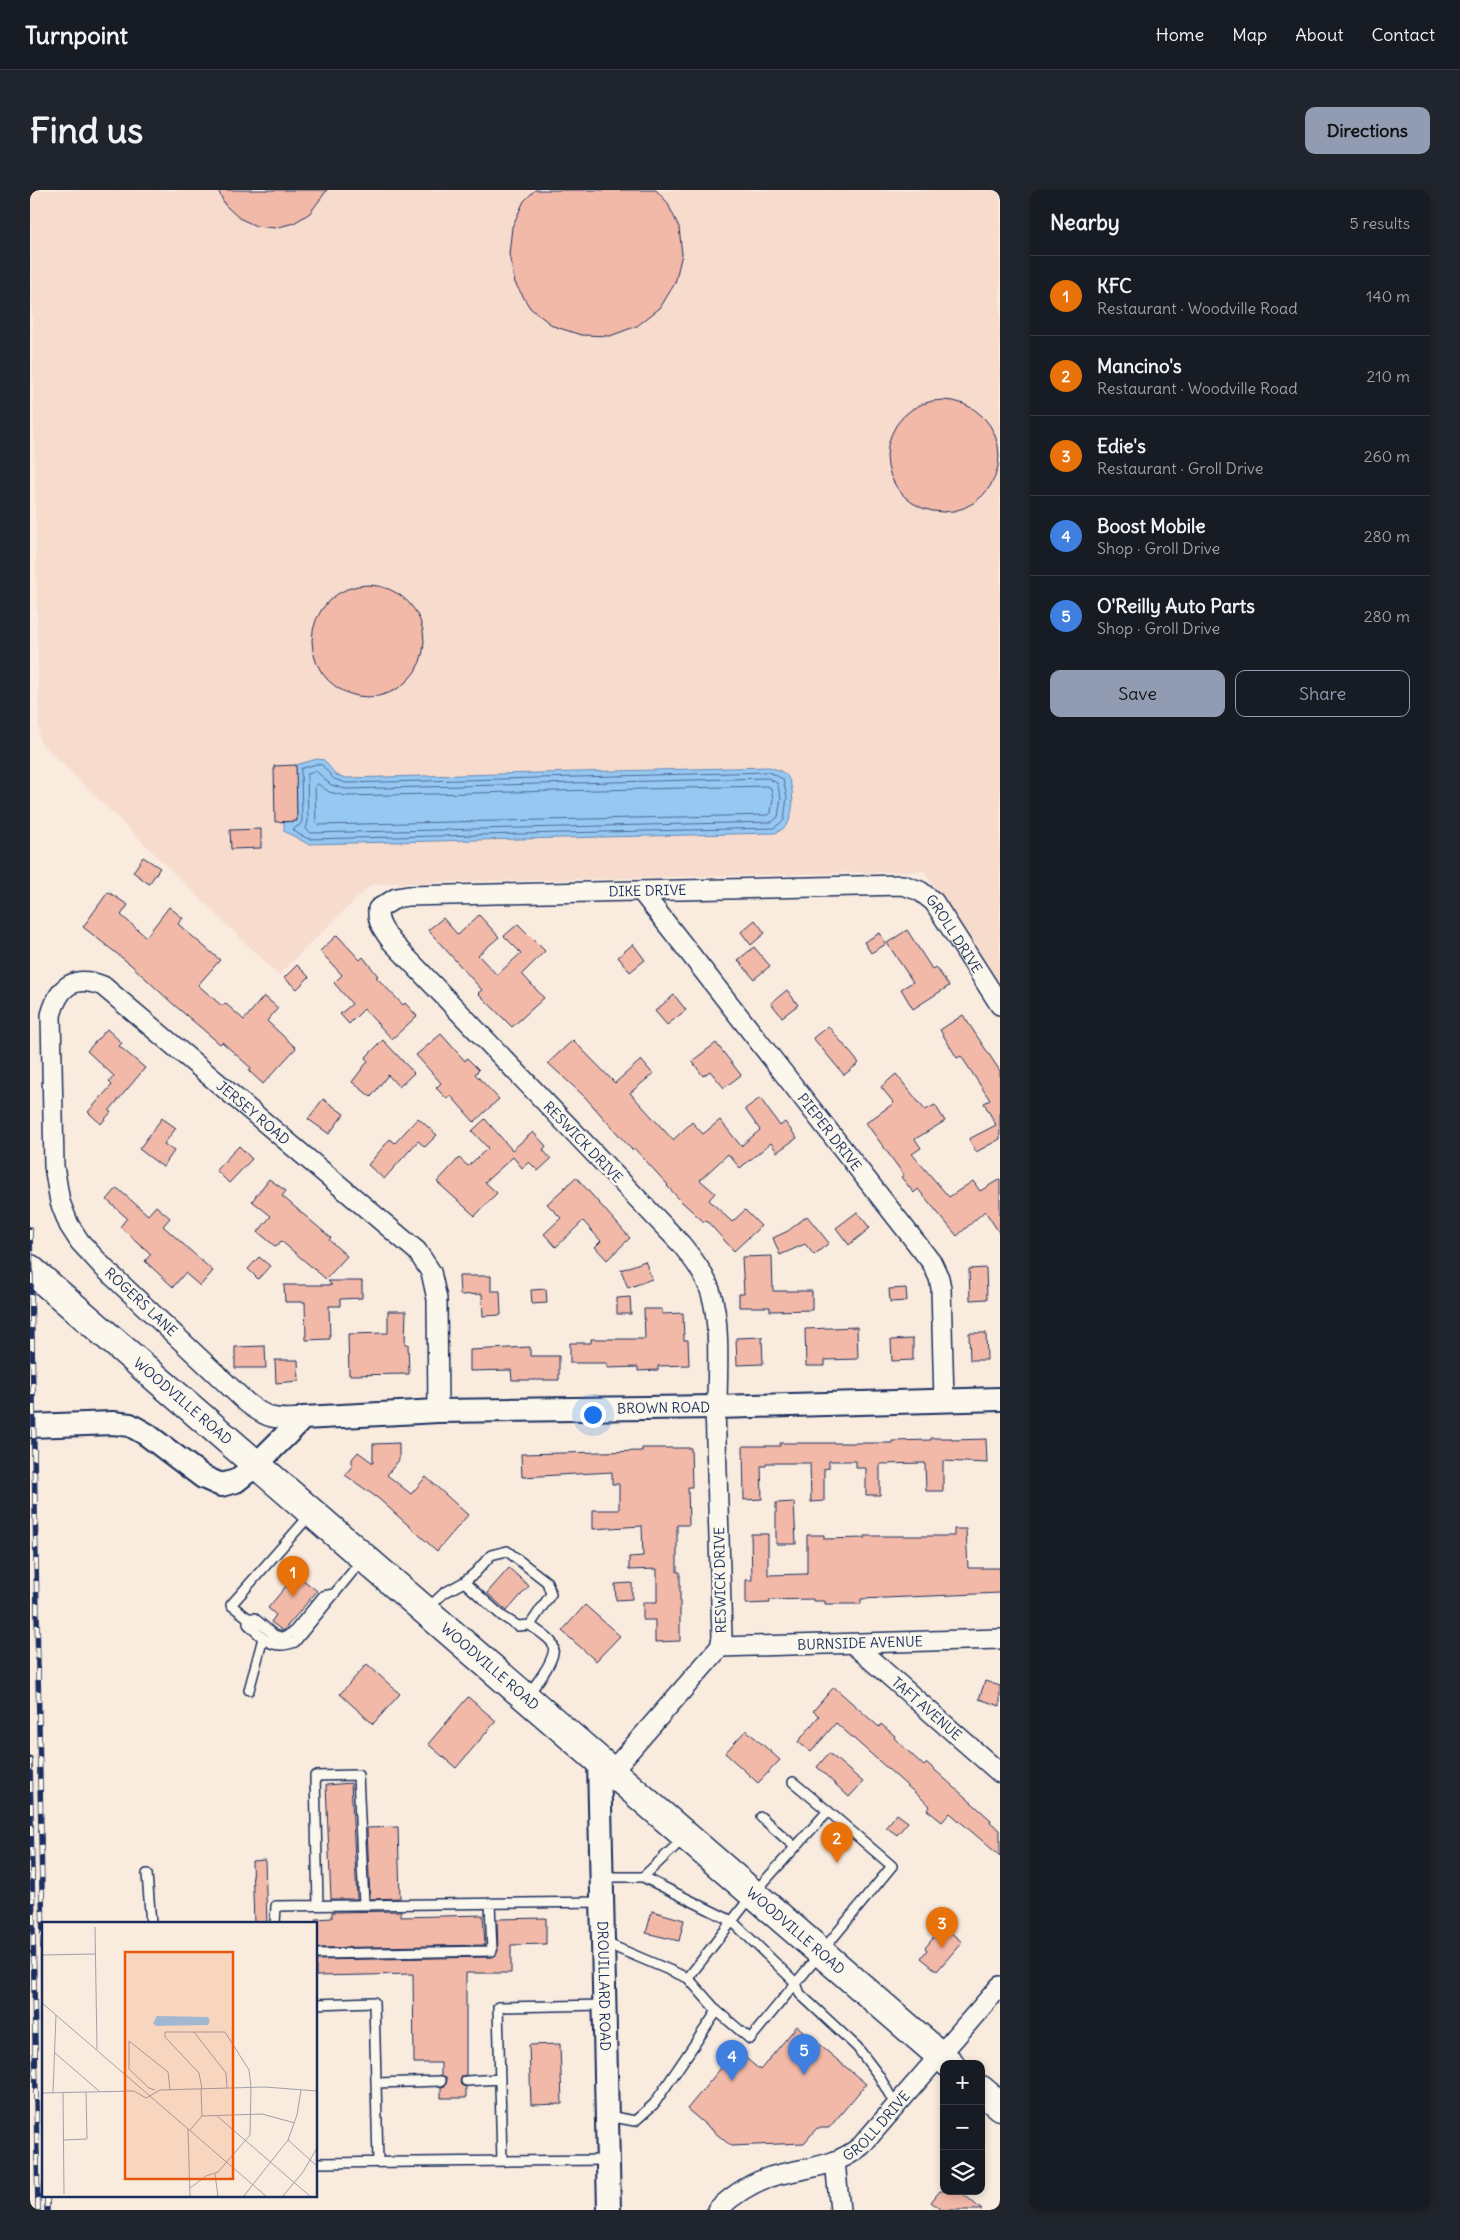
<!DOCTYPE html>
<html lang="en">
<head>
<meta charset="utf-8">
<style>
	body { margin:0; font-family:Delius,sans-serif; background:#20242c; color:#f1f3f6 }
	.controls { position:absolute; right:15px; bottom:15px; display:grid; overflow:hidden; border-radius:10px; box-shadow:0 2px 8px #0003 }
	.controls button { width:45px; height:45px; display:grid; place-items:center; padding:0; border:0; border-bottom:1px solid #363941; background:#171b24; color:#f1f3f6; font:25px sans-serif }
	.you { position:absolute; left:562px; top:1224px; width:18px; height:18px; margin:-12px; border:4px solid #fff; border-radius:50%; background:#1a73e8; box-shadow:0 0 0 8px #1a73e833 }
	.badge { display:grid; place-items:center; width:32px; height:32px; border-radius:50%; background:#919bb2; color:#fff; font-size:16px; font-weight:700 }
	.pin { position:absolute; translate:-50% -41px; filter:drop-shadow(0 1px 2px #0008) }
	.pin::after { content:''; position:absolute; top:26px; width:18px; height:15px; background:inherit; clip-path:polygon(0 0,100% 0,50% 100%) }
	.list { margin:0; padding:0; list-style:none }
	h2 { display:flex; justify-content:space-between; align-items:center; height:65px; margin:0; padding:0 20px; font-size:21px }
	h2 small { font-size:16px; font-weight:400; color:#9ea1a6 }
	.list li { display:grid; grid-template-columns:32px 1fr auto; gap:15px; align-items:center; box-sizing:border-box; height:80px; padding:0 20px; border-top:1px solid #363941 }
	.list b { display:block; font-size:19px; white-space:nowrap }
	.list p { margin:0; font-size:16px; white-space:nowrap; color:#9ea1a6 }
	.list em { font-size:16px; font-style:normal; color:#9ea1a6 }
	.actions { display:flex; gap:10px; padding:15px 20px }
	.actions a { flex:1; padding:11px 0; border:1px solid #919bb2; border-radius:10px; text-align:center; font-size:18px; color:#919bb2 }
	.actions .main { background:#919bb2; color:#111 }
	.icon { flex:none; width:28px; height:28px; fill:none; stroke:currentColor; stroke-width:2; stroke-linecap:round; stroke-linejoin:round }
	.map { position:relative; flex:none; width:970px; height:2020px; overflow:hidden; border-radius:10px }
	header { display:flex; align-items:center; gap:30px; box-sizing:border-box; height:70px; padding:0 25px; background:#171b24; border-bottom:1px solid #363941 }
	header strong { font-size:24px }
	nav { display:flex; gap:28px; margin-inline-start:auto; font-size:18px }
	.intro { display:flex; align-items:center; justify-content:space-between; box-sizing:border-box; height:120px; padding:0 30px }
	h1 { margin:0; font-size:35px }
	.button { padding:12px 22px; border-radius:10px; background:#919bb2; color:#111; font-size:18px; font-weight:700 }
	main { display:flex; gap:30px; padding:0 30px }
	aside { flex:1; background:#171b24; border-radius:10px; box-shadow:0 2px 8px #0003 }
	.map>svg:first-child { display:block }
	.built { fill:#f7dcce }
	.water { fill:#96c8f2; stroke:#658bb7 }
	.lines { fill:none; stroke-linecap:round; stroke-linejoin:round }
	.shore { stroke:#4c6c99; stroke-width:1 }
	.building { fill:#f2b9a8; stroke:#1b2f5e }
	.service-casing { stroke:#1b2f5e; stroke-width:12 }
	.minor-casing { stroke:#1b2f5e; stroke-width:22 }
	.tertiary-casing { stroke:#1b2f5e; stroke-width:26 }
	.primary-casing { stroke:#1b2f5e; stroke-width:31 }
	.service { stroke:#fbf7ec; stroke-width:9 }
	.minor { stroke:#fbf7ec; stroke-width:19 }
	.tertiary { stroke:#fbf7ec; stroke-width:22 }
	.primary { stroke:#fbf7ec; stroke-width:28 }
	.rail-casing { stroke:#1b2f5e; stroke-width:5.5 }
	.rail { stroke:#fbf7ec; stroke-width:4; stroke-dasharray:11; stroke-linecap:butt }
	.labels { text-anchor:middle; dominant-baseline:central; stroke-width:5; stroke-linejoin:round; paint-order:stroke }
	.street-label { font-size:14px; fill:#1b2f5e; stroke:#fbf7ec }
	.inset-road { fill:none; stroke:#a0a0ab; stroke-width:1 }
	.view { fill:#e8590c; fill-opacity:0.15; stroke:#e8590c; stroke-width:2.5 }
	.inset-edge { fill:none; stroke:#1b2f5e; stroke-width:2.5 }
</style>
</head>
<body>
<header>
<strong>Turnpoint</strong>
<nav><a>Home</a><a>Map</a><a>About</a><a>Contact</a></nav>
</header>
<div class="intro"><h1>Find us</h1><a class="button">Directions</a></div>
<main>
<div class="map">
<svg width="970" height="2020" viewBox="0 0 970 2020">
	<rect width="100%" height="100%" fill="#f9ebde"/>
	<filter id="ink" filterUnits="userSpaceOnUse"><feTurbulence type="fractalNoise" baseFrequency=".02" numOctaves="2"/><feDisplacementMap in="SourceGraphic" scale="10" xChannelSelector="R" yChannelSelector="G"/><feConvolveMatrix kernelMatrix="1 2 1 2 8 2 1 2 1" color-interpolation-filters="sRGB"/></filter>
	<g filter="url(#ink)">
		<path class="built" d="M0 0H970V803L894 681 342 694 248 785 9 551Z"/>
		<path class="water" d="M287 569 294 570 306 585 316 588 739 577C745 579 753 581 757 586 765 597 764 622 758 633 755 638 750 641 745 643L278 654 254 641V632L267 631 266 575Z"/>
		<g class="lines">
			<path class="shore" d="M287 574 292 575 304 589 316 593 739 582 753 589 757 607 754 630 744 638 279 649 268 644 263 639 270 635 272 631 271 579Z
				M286 581 301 595 316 599 738 588 747 593 751 608 748 627 742 632 281 643 276 639 278 631 277 585Z
				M288 594 299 602 316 606 737 596 741 598 743 608 741 623 739 625 288 635 286 633 285 597Z"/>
		</g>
		<path class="building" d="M188 0H297L280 23 264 33 245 38 226 36 209 28 195 15Z
			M505 0H626L637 12 649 37 652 64 645 93 630 118 607 136 580 146 551 145 523 136 500 118 485 93 479 64 482 37 494 11Z
			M857 266a56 56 0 1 1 112 0a56 56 0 1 1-112 0Z
			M282 451a56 56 0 1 1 112 0a56 56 0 1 1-112 0Z
			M266 575 267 631 245 632 244 576Z
			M231 639V658L201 659 200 640Z
			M113 667 130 678 119 694 103 682Z
			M78 702 98 715 91 725 116 747 139 717 153 728 148 734 190 770 168 795 192 816 195 813 214 830 234 806 248 818 237 831 266 858 233 894 219 881 221 878 192 852 190 854 143 814 100 774 53 737Z
			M449 725 469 747 448 765 467 785 491 763 474 746 488 734 515 761 492 784 514 808 482 837 448 803 452 800 398 740 413 728 428 745Z
			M725 730 735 743 721 755 711 742Z
			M877 740 902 779 906 777 919 796 883 819 871 799 883 792 857 753Z
			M850 743 856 754 841 763 834 752Z
			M307 745 330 770 333 767 348 786 346 787 373 815 375 813 387 826 362 849 334 819 319 834 310 824 322 814 304 793 312 785 290 761Z
			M603 754 615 770 600 782 588 767Z
			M724 757 740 776 724 789 708 770Z
			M267 775 279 787 267 799 254 788Z
			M757 800 768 815 752 827 741 813Z
			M644 805 656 820 637 835 625 821Z
			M933 825 970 881V949L946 962 939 949 966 935 954 913 960 910 931 866 927 868 910 840Z
			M798 836 829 873 814 885 783 848Z
			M77 839 92 853 89 856 115 878 79 921 81 922 71 934 58 922 82 895 79 892 84 886 57 861Z
			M411 844 435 871 437 868 449 880 445 884 469 909 444 932 421 906 417 909 406 898 411 893 386 865Z
			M353 850 384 883 369 897 358 885 341 907 322 892 338 871 335 868Z
			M543 850 585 893 611 870 623 884 600 903 643 950 662 932 673 944 690 930 711 956 730 940 715 919 730 908 750 936 755 932 767 948 747 962 741 953 710 978 698 964 670 990 685 1003 679 1010 702 1032 715 1020 731 1036 704 1061 676 1030 674 1032 652 1012 637 996 638 995 604 958 602 960 555 907 518 873Z
			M686 853 711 885 694 898 680 881 673 886 662 871Z
			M866 884 895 920 905 915 915 931 885 949 891 958 882 964 919 1007 943 991 950 1001 970 989V1044L955 1021 927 1046 888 999 884 1003 871 987 874 985 836 933 864 913 851 897Z
			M293 909 314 924 299 944 278 929Z
			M132 928 146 938 134 954 144 961 133 977 109 959Z
			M388 928 407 945 395 957 388 951 354 989 338 975 360 949 365 953Z
			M455 929 482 960 503 942 516 956 513 960 521 969 508 981 499 972 492 978 483 967 455 992 467 1003 445 1026 407 992 429 968 438 976 458 958 442 941Z
			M209 956 222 969 199 993 186 980Z
			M546 987 600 1048 577 1070 565 1057 571 1051 553 1031 526 1057 514 1044 531 1028 517 1014Z
			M239 989 256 1001 252 1006 301 1048 299 1050 317 1066 296 1089 251 1051 246 1057 228 1042 241 1026 222 1011Z
			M87 998 118 1025 126 1016 140 1028 133 1036 183 1081 170 1096 155 1083 143 1097 115 1071 121 1064 90 1037 97 1028 77 1010Z
			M827 1022 840 1038 819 1055 806 1038Z
			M777 1026 799 1053 784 1065 775 1054 750 1065 743 1048 758 1041Z
			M742 1066 743 1101H782V1120L740 1121V1117H709V1104H714L712 1067Z
			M229 1067 240 1076 228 1089 218 1079Z
			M615 1071 622 1089 598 1098 591 1080Z
			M956 1078 957 1109 940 1110 939 1079Z
			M429 1086H461V1101H470L471 1125 453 1126 452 1104 430 1105Z
			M298 1091H332V1108L310 1109V1116H299L300 1149 276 1150 275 1112H255L254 1095H302Z
			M876 1098 877 1111 860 1112 859 1099Z
			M516 1099 517 1113 502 1114 501 1100Z
			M600 1107 601 1124H587V1108Z
			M614 1119H632V1124L653 1123 654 1150H658L659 1175 628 1176V1180L608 1181V1177L577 1178V1173H540V1153H561V1149H615Z
			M358 1121H376L375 1154H378L379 1184 319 1185 318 1144 358 1143Z
			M827 1137 828 1169 795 1170V1176H776L775 1139Z
			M939 1143H956L957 1170H940Z
			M732 1147 733 1174 707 1175 706 1148Z
			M883 1149V1170L862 1171 861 1150Z
			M235 1156 236 1178H205V1157Z
			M500 1157V1166H529V1190H482L481 1180 440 1181V1160Z
			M245 1170H268L269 1191 246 1193Z
			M901 1248H922V1250L956 1249 957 1273 913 1271V1301H896L895 1273 850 1274V1305H836V1278H826V1271H799V1278L794 1279V1311L781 1312 780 1273H736V1276H731L732 1309 714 1310 713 1256H750V1253H862V1251L901 1250Z
			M369 1253V1270L357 1285 381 1304 396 1287 438 1325 407 1361 349 1309 315 1285 322 1276V1269L328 1262 343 1273V1254Z
			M612 1258H661L662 1297H658L659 1335H647V1382H650V1451L625 1452V1430H613V1412H627V1379L599 1380V1367L613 1366 612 1336 563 1339V1320H589V1294H582V1282L492 1287 491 1264 612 1261Z
			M764 1312 766 1354H746V1313Z
			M924 1339H936L938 1378H970V1403L831 1409V1414H795V1411H783V1409L739 1410 740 1413 716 1414V1390H722L721 1344H738V1385L777 1384V1345H794V1349L835 1348V1346H924Z
			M479 1378 499 1396 477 1421 457 1403Z
			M266 1384 287 1401 253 1441 241 1432 246 1425 238 1418Z
			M602 1393V1409L586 1410 585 1394Z
			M555 1415 590 1446 566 1471 532 1441Z
			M337 1474 370 1504 343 1534 310 1504Z
			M955 1491 970 1496V1516L949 1509Z
			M804 1497 849 1537 851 1534 865 1546 864 1548 894 1576 897 1573 961 1630 960 1632 970 1640V1666L920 1623 912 1632 897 1620 900 1616 806 1533 781 1562 768 1552 789 1526 783 1521Z
			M438 1507 466 1531 426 1578 398 1554Z
			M716 1540 750 1570 728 1593 695 1563Z
			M799 1563 833 1592 819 1607 787 1577Z
			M321 1593 327 1709H301L296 1595Z
			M867 1624 878 1632 867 1645 856 1637Z
			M368 1637 370 1708 340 1709 337 1638Z
			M235 1670 237 1734H224L222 1671Z
			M371 1721V1727L453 1725 455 1755 286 1758V1729L302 1728V1722Z
			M622 1721 654 1730 649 1751 616 1743Z
			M516 1728V1754L481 1755V1783H436V1885L432 1886 430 1891 431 1895 436 1897V1908H411V1897L415 1896 417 1891 416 1887 411 1885V1873H384L383 1784 286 1786V1770L463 1767 468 1761 467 1729Z
			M913 1736 932 1752 907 1781 891 1768 897 1760 895 1758Z
			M767 1836 836 1894 799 1938H787L774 1953 701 1956 657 1919 706 1860 730 1880Z
			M530 1854 532 1914 501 1915 499 1855Z
			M910 2001H930L952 2020H911L901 2012Z"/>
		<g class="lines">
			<defs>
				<path id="service" d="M280 1325 201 1415 218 1428H224L244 1445 254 1448 264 1441 293 1406 304 1404
					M434 1392 472 1426 488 1436 500 1435
					M397 1419 414 1403 434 1392 445 1383 461 1365 477 1361 517 1392 521 1404 500 1435C506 1440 517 1446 522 1453 530 1466 505 1495 497 1506
					M218 1428V1434C234 1449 242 1461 265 1452L332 1370
					M219 1500 233 1448
					M763 1592 798 1621
					M731 1627 765 1657
					M654 1648 613 1687 702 1731 766 1793 770 1804 827 1857 849 1886 866 1916
					M117 1684 121 1734
					M571 1687H613
					M288 1715 285 1586 328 1585 334 1715
					M245 1734 246 1716 572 1712
					M573 1752 658 1788 723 1704 798 1621 862 1676 720 1849 687 1821 658 1788
					M286 1764 462 1761 460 1713
					M286 1814 344 1812 348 1972
					M436 1891 470 1889
					M346 1893 411 1891
					M578 1926 605 1931 624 1914 687 1821
					M472 1971 468 1817 574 1815
					M286 1973 578 1970"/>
				<g id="minor">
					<path id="s1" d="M611 701 902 1073 909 1088 911 1098 914 1211"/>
					<path id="s2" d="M687 1217C687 1184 691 1134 681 1103 675 1084 663 1069 651 1054L362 752C354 741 347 733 348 719L366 708 378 706 873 695 890 701 904 712 970 815"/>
					<path id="s3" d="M273 1228C246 1230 237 1229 216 1212L74 1078 50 1052 39 1035 30 1012 24 976 21 825C29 796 44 784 73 796L387 1061 401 1082 407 1109 408 1221"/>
					<path id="s4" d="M823 1454 970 1583"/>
					<path id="s5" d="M690 1457 970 1449"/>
					<path d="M581 1582 690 1457 692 1447 685 1217"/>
					<path d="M805 1972 810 2020"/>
					<path id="s6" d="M687 2020C705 2003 727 1989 751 1984 781 1977 807 1976 831 1956L970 1796"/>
				</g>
				<g id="tertiary">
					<path id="s7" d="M0 1236 83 1233 100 1235 116 1244 173 1287 191 1295 206 1291 226 1275 273 1228 408 1221 687 1217 970 1209"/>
					<path id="s8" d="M569 1571 579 2020"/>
				</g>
				<g id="primary">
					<path id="s9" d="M0 1079 920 1874"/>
					<path d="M951 1900 970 1916"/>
				</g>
			</defs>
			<use href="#service" class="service-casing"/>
			<use href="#minor" class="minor-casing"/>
			<use href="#tertiary" class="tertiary-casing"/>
			<use href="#primary" class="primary-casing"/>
			<use href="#service" class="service"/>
			<use href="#minor" class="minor"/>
			<use href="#tertiary" class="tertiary"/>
			<use href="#primary" class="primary"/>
			<defs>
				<path id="rail" d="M0 1039 14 1810
					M0 1569 8 2020
					M17 2006V2020"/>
			</defs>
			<use href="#rail" class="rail-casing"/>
			<use href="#rail" class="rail"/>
		</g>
	</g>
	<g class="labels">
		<g class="street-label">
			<text stroke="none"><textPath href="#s2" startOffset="900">DIKE DRIVE</textPath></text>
			<text stroke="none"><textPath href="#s2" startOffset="1229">GROLL DRIVE</textPath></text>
			<text stroke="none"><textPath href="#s3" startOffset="792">JERSEY ROAD</textPath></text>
			<text stroke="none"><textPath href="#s1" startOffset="306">PIEPER DRIVE</textPath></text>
			<text transform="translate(553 952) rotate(46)">RESWICK DRIVE</text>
			<text transform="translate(111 1112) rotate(43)">ROGERS LANE</text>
			<text stroke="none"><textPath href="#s9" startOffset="202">WOODVILLE ROAD</textPath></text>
			<text stroke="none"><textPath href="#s7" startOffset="678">BROWN ROAD</textPath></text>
			<text transform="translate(690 1390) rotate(-91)">RESWICK DRIVE</text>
			<text stroke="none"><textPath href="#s5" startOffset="140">BURNSIDE AVENUE</textPath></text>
			<text stroke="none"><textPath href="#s9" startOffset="608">WOODVILLE ROAD</textPath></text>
			<text stroke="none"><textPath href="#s4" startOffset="98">TAFT AVENUE</textPath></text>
			<text stroke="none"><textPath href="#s9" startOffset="1012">WOODVILLE ROAD</textPath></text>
			<text stroke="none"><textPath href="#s8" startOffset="225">DROUILLARD ROAD</textPath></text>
			<text stroke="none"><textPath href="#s6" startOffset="185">GROLL DRIVE</textPath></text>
		</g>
	</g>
	<g transform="translate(12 1732)">
		<rect width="275" height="275" fill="#f9ebde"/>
		<path d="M115 94 166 95 168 99 166 103 114 104 111 101Z" fill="#96c8f2"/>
		<path class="inset-road" d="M53 5 55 127M0 33 53 32M0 81 225 275M152 110 184 151 185 166M13 131 57 169M160 167 157 151 123 115V110H183L207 148 209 165M113 168 107 166 87 147V119L126 150 128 168M21 170 22 272M0 171 92 169 104 176 118 168 223 165 275 169M11 171 14 93M160 194 220 192 253 201M175 194 269 275M146 207 148 275M148 208 160 194 159 167M22 218 45 217 44 170M246 218 275 244M173 252 176 275M148 266 164 254 176 250 208 213 209 165M201 275 246 218 255 193 259 168M240 275 261 250 275 226"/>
		<path class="view" d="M83 30H191V257H83Z"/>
		<rect width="275" height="275" class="inset-edge"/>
	</g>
</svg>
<div class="controls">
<button>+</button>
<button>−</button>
<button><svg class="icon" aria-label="layers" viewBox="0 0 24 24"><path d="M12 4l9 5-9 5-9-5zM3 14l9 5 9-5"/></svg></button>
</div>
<div class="you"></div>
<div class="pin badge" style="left:263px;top:1407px;background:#e8710a">1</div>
<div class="pin badge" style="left:807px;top:1673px;background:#e8710a">2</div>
<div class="pin badge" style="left:912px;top:1758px;background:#e8710a">3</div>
<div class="pin badge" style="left:702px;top:1891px;background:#3f7fe0">4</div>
<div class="pin badge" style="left:774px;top:1885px;background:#3f7fe0">5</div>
</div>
<aside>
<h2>Nearby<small>5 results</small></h2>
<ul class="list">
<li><span class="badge" style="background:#e8710a">1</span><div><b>KFC</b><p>Restaurant · Woodville Road</p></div><em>140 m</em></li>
<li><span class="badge" style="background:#e8710a">2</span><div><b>Mancino's</b><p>Restaurant · Woodville Road</p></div><em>210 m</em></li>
<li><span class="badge" style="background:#e8710a">3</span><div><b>Edie's</b><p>Restaurant · Groll Drive</p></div><em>260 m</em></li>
<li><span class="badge" style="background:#3f7fe0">4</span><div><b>Boost Mobile</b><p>Shop · Groll Drive</p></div><em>280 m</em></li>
<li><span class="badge" style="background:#3f7fe0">5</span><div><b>O'Reilly Auto Parts</b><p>Shop · Groll Drive</p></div><em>280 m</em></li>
</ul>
<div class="actions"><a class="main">Save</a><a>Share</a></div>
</aside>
</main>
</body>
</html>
